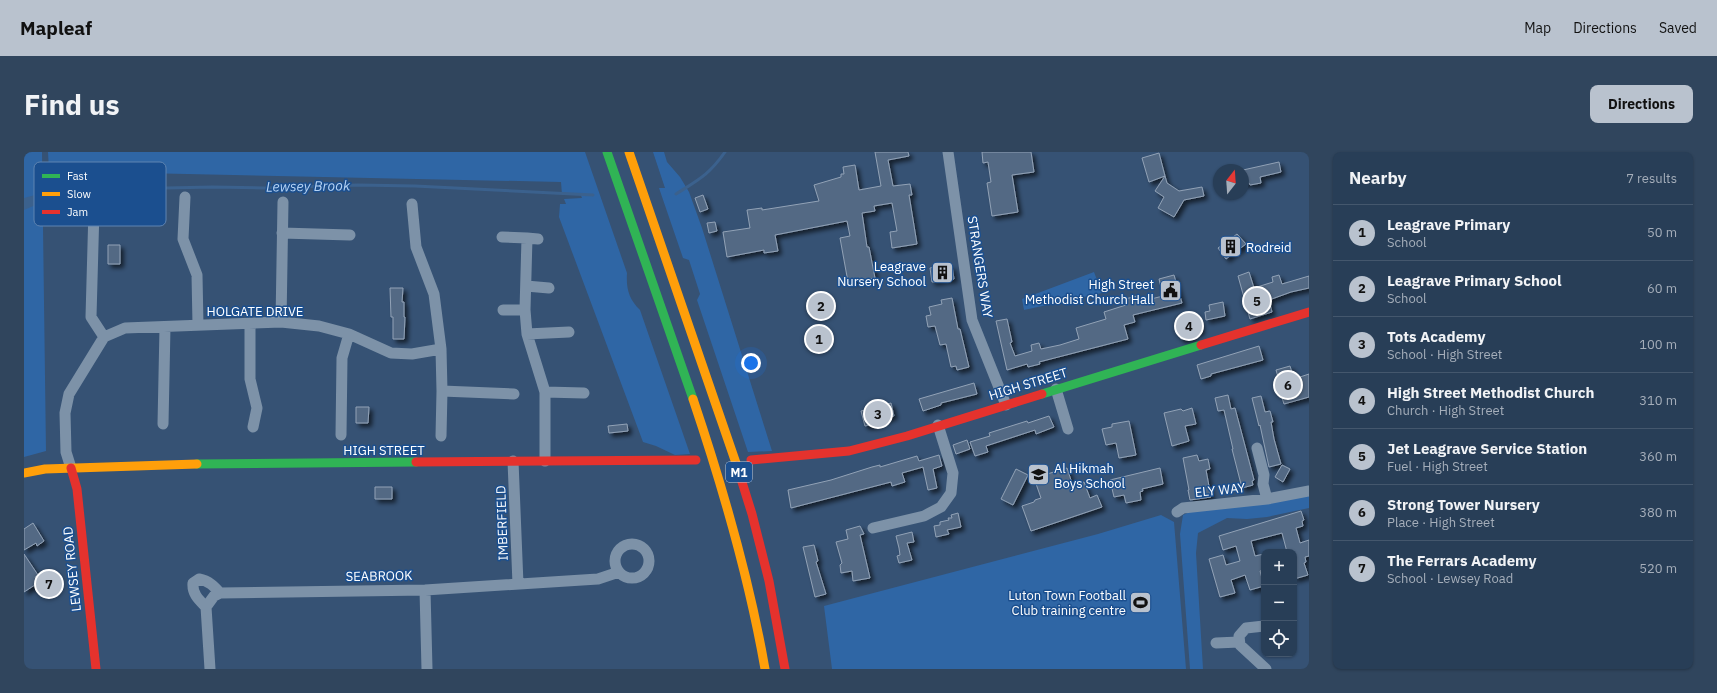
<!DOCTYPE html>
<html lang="en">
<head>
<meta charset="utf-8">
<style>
	body { margin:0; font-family:"IBM Plex Sans",sans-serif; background:#30455d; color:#f1f3f6 }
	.controls { position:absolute; right:12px; bottom:12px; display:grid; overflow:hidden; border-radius:8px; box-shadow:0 1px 3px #0004 }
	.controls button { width:36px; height:36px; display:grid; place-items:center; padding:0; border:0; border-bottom:1px solid #44576d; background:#283e57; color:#f1f3f6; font:20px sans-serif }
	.compass { position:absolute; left:1189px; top:12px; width:36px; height:36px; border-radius:50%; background:#283e57; box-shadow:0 1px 3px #0004; rotate:17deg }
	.you { position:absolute; left:727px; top:211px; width:14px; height:14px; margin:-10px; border:3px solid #fff; border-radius:50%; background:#1a73e8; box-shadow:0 0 0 6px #1a73e833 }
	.badge { display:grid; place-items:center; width:26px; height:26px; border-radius:50%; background:#b9c2ce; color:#111; font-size:13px; font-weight:700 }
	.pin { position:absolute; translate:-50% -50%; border:2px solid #fff; box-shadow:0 1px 4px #0006 }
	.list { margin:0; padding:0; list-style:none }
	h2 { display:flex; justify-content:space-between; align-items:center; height:52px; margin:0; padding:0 16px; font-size:17px }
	h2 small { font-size:13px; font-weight:400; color:#a5aeba }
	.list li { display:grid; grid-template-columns:26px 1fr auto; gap:12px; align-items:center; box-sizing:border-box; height:56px; padding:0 16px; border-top:1px solid #44576d }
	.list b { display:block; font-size:15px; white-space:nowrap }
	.list p { margin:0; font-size:13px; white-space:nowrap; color:#a5aeba }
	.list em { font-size:13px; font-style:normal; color:#a5aeba }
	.icon { flex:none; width:22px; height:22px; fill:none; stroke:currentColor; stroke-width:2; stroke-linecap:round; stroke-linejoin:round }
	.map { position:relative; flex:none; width:1285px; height:517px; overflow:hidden; border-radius:8px }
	header { display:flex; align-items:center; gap:24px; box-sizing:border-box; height:56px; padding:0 20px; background:#b9c2ce; color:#111 }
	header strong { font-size:19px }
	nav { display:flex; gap:22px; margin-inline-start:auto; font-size:14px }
	.intro { display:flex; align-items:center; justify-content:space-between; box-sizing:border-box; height:96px; padding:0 24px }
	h1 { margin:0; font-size:28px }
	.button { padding:10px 18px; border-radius:8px; background:#b9c2ce; color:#111; font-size:14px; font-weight:700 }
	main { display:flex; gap:24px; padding:0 24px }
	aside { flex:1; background:#283e57; border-radius:8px; box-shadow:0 1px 3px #0004 }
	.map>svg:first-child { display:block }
	.green { fill:#2f66a5 }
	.water { fill:#3b618d }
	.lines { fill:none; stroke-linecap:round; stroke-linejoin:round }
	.stream { stroke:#3b618d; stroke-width:3 }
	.building { fill:#526984; stroke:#92a2b6; filter:url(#shadow) }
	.street { stroke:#7d92a8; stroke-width:11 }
	.fast { stroke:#30b455; stroke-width:9 }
	.slow { stroke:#ff9f0a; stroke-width:9 }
	.jam { stroke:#e5322d; stroke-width:9 }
	.labels { text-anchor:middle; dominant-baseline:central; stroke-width:3; stroke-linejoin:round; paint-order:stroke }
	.shield { fill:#1b4f8f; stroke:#bbcadd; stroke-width:1 }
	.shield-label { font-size:12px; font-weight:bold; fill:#fff }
	.poi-label { font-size:13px; fill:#fff; stroke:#1b4f8f; text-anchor:end }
	.street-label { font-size:13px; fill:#fff; stroke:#1b4f8f }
	.water-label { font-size:14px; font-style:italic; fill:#b5d3f5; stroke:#1b4f8f }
	.key { fill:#1b4f8f; stroke:#5f84b1; stroke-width:1 }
	.key-label { font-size:11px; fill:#fff }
</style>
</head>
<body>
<header>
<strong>Mapleaf</strong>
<nav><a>Map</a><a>Directions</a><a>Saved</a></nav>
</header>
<div class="intro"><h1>Find us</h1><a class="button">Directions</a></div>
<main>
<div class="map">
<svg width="1285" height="517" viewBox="0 0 1285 517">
	<defs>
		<filter id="shadow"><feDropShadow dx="3.5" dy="3.5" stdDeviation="2" flood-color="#0009"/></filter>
	</defs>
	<rect width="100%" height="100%" fill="#365274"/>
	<path class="green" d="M0 0H18L22 299 0 305Z
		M24 0H561L603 121C602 137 605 147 616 158L666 302 651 303 632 294 619 290 535 65 536 52H542L540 47 558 46 556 41 538 43 537 30 25 19Z
		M629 0H640L643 10 656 25 665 40 678 76 748 299 724 300 673 148 676 142 665 108 659 106 635 36H641Z
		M1070 120 1078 141 1000 158 998 147Z
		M1285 340V356L1243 365 1223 367 1203 366 1174 381 1172 401 1179 517H1166L1156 382 1159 363 1170 358Z
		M1137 363 1150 370 1162 517H808L800 454 1074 382Z"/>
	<path class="water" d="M49 37 0 58V46L26 39Z"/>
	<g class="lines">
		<path class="stream" d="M47 38 189 35 240 36 334 33 391 34 569 43
			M652 42C674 28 685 23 701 0"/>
	</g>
	<path class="building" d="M851 0H884L885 4 864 8 869 34 886 32 888 43H885L893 92 868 96 866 80 873 79 868 51 850 54 851 59 838 61 843 95H845L851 126 824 130 816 86 826 84 823 69 751 83 754 99 740 101V98L703 105 699 80 726 76 723 58 738 56V58L795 49 790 33 817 25V22H820L819 15 831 13 835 38 857 34Z
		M958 0H1007L1010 20 988 23 994 60 968 64 963 31 967 30 964 10 959 11Z
		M1135 1 1141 24 1125 30 1118 6Z
		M1255 10 1257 20 1236 25 1237 31 1226 33 1225 31 1219 32V18Z
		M1141 24 1143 31 1155 39 1178 35 1180 44 1160 48 1150 65 1134 56 1140 45 1131 39Z
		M679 43 684 57 676 60 671 46Z
		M691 70 693 79 685 81 683 71Z
		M1213 82 1222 92 1202 107 1194 96Z
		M84 93H96V112H84Z
		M915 114 916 116 928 114 930 127 908 130 906 116Z
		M1225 120 1230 136 1249 130 1248 125 1255 123 1258 132 1285 124V136L1267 140 1245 148 1248 160 1226 167 1214 124Z
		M1150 123 1158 151 1109 163 1111 170 1100 173 1104 187 1015 210 1016 212 1004 215 1003 212 983 218 972 169 983 167 988 190 986 191 991 204 1008 199 1007 193 1015 191 1017 197 1036 193 1055 187 1052 176 1082 167 1080 160 1102 153 1101 147 1113 144 1115 150 1139 144 1135 127Z
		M366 136H379L378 150H380V165H381L380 187H369V165H367Z
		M928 146 934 177H936L945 215 933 218 932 214 927 215 922 192 916 193 911 174 904 175 902 164 907 163 905 155 918 152 917 148Z
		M1199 150 1201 164 1182 168 1181 160 1186 159 1185 153Z
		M1166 164 1167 168 1175 167 1177 179 1168 181 1169 185 1157 187 1153 166Z
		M1235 194 1239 208 1187 222V224L1177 227 1173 213Z
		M1266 214 1270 227 1285 222V245L1260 252 1256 239H1258L1252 218Z
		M950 231 953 242 917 251V253L899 259 895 247Z
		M1204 243 1207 257 1211 256 1230 328 1228 329 1229 333 1218 336 1208 297H1209L1200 258 1194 259 1191 246Z
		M1237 244 1241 260 1246 259 1249 270H1247L1250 287 1257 312 1245 315 1236 273 1235 274 1228 246Z
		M867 251 870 264 849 269 850 272 841 274 837 259Z
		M332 255H345L344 271H332Z
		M1168 256 1172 272 1161 274 1165 289 1148 294 1140 261 1157 257 1159 259Z
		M1025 264 1030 275 1012 282 1011 278 962 294 964 300 951 304 946 290 966 284 965 281 1003 269 1004 271Z
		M1105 269 1112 303 1095 306 1092 291 1082 293 1078 277 1088 275V272Z
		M603 272 604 279 585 281 584 274Z
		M943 288 946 297 932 302 929 293Z
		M915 303 918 314 909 317 913 336 904 338 899 315 878 321 881 330 868 334 867 330 767 356 764 338 807 328 848 315 856 313V315L893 304 895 309Z
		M1173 303 1175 309 1184 307 1186 317 1182 318 1187 345 1166 348 1164 338H1165L1159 306Z
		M1258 313 1266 317 1259 330 1251 325Z
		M1043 316 1049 334 1060 330 1066 346 1073 343 1078 355 1007 379 998 354 1010 350 1011 348 1017 346 1010 326Z
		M1136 316 1139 332 1118 337 1119 339 1116 340 1117 348 1102 351 1100 343 1090 345 1086 328Z
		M992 317 1004 323 989 353 977 347Z
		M351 335H368V347H351Z
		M1277 359 1280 368 1278 369 1279 374 1272 376 1276 391 1285 388V404L1281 405 1282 410 1280 411 1284 423 1270 427V400H1263L1258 381 1227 389 1231 404 1240 402V418L1236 419 1240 434 1226 438 1221 423 1207 428 1211 441 1196 445 1185 407 1199 403 1202 413 1216 409 1212 394 1199 398 1195 384Z
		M934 361 937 375 923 378 925 382 912 385 910 374 916 373V370L925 368 924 366H928L927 363Z
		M9 371 20 389 13 394 12 391 0 398V377Z
		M836 374 840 382 836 383 846 426 829 429 828 419 817 421 816 413 818 411 812 390 824 387 822 378Z
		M888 380 890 390 883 391 888 408 875 411 873 404 876 403 875 396 872 384Z
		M790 393 794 409 792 410 802 442 791 445 779 395Z
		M0 402 14 423 11 425 14 431 0 440Z"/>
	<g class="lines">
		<path class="street" d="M924 0 948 168 982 253
			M161 45 159 87 173 123 174 173
			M388 52 392 95 410 142 417 197
			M70 57 67 165 80 185
			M258 81 326 83
			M478 85 503 86 501 158 503 182 521 240V309
			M503 86 514 87
			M502 134 525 136
			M479 158H501
			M257 170 259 50
			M226 172V227L233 256 229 275
			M503 182 545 180
			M1032 237 1044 277
			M418 239 490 242
			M521 240 560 241
			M139 272 141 175
			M317 283 318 206 325 182
			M1233 296 1240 323 1239 332 1243 347
			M489 309 494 432
			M47 316 42 300 41 261 45 242 80 185 101 176 257 170 295 174 325 182 367 201 388 202 417 197 418 239 417 284
			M1153 360 1159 356 1243 347 1285 339
			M849 376 900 364 917 355 927 341 929 321 914 273
			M591 409a17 17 0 1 1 34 0a17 17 0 1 1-34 0Z
			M401 438 403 517
			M182 455C175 448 168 442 169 431L175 427C185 429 190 434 196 441
			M1240 474 1222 476 1215 484 1216 493 1242 517
			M1192 491 1215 490
			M186 517 182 455 190 444 196 441 401 438 574 427 595 420"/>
		<path class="fast" d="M583 0 669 247
			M1018 242 1177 193
			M173 312 392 310"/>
		<path class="slow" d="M605 0 713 314
			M669 247C699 336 725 425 741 517
			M0 321 21 317 173 312"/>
		<path class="jam" d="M1177 193 1285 160
			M727 308 825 299 883 284 1018 242
			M392 310 672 308
			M713 314 728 362 745 429 761 517
			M47 316 53 337 72 517"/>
	</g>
	<defs>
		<symbol id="building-square" viewBox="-11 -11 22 22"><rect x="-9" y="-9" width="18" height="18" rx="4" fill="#b9c2ce" stroke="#1b4f8f"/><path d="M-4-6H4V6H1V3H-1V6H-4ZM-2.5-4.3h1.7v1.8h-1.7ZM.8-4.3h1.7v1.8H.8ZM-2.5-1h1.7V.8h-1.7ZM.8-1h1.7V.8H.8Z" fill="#111"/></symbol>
		<symbol id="civic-square" viewBox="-11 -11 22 22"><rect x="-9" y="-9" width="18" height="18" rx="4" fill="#b9c2ce" stroke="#1b4f8f"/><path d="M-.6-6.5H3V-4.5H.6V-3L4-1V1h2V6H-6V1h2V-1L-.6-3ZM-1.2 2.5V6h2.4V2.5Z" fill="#111"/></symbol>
		<symbol id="school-square" viewBox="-11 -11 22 22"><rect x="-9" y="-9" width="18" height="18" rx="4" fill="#b9c2ce" stroke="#1b4f8f"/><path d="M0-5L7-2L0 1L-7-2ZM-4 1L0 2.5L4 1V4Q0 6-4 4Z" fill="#111"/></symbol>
		<symbol id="stadium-square" viewBox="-11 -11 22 22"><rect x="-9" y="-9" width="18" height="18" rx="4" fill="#b9c2ce" stroke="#1b4f8f"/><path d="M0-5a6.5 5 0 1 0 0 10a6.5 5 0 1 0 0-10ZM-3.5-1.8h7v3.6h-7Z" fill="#111"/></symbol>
	</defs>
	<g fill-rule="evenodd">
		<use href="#building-square" x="1194" y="82" width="25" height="25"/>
		<use href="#building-square" x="906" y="108" width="25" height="25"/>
		<use href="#civic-square" x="1134" y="126" width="25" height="25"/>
		<use href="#school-square" x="1002" y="310" width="25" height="25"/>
		<use href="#stadium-square" x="1104" y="438" width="25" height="25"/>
	</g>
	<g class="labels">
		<rect class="shield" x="702" y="310" width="26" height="20" rx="3"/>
		<g class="shield-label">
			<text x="715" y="320">M1</text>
		</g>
		<g class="poi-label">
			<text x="1222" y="95" text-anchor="start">Rodreid</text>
			<text x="902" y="114">Leagrave<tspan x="902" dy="15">Nursery School</tspan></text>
			<text x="1130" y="132">High Street<tspan x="1130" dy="15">Methodist Church Hall</tspan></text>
			<text x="1030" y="316" text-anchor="start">Al Hikmah<tspan x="1030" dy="15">Boys School</tspan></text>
			<text x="1102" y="443">Luton Town Football<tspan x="1102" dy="15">Club training centre</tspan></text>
		</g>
		<g class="street-label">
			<text transform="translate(956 115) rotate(81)">STRANGERS WAY</text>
			<text x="231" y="159">HOLGATE DRIVE</text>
			<text transform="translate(1004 232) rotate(-17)">HIGH STREET</text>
			<text x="360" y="298">HIGH STREET</text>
			<text transform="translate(1196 338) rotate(-6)">ELY WAY</text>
			<text transform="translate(478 371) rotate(-92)">IMBERFIELD</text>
			<text transform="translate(48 417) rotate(-96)">LEWSEY ROAD</text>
			<text transform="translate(355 424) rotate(-1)">SEABROOK</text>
		</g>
		<g class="water-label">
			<text transform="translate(284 34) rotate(-1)">Lewsey Brook</text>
		</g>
	</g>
	<rect x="10" y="10" width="132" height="64" rx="6" class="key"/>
	<rect x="18" y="22" width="18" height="4" fill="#30b455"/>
	<rect x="18" y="40" width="18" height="4" fill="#ff9f0a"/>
	<rect x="18" y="58" width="18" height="4" fill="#e5322d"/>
	<g class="key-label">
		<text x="43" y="28">Fast</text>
		<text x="43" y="46">Slow</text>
		<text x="43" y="64">Jam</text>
	</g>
</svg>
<div class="controls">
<button>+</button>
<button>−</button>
<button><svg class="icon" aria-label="locate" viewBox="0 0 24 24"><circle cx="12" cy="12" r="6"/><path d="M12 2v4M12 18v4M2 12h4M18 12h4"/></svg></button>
</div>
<svg class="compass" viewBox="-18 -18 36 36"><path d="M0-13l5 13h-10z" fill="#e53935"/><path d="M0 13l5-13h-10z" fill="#a5aeba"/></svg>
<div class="you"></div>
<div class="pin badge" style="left:795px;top:187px">1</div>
<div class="pin badge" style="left:797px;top:154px">2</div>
<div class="pin badge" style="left:854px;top:262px">3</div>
<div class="pin badge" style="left:1165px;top:174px">4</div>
<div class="pin badge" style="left:1233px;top:149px">5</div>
<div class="pin badge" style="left:1264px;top:233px">6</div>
<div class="pin badge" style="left:25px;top:432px">7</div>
</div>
<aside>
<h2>Nearby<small>7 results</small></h2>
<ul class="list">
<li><span class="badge">1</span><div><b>Leagrave Primary</b><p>School</p></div><em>50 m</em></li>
<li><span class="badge">2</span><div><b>Leagrave Primary School</b><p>School</p></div><em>60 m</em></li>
<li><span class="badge">3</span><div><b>Tots Academy</b><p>School · High Street</p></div><em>100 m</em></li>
<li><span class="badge">4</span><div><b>High Street Methodist Church</b><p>Church · High Street</p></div><em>310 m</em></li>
<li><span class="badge">5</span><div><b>Jet Leagrave Service Station</b><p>Fuel · High Street</p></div><em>360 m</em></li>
<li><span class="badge">6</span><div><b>Strong Tower Nursery</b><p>Place · High Street</p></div><em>380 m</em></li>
<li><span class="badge">7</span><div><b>The Ferrars Academy</b><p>School · Lewsey Road</p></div><em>520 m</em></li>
</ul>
</aside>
</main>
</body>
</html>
